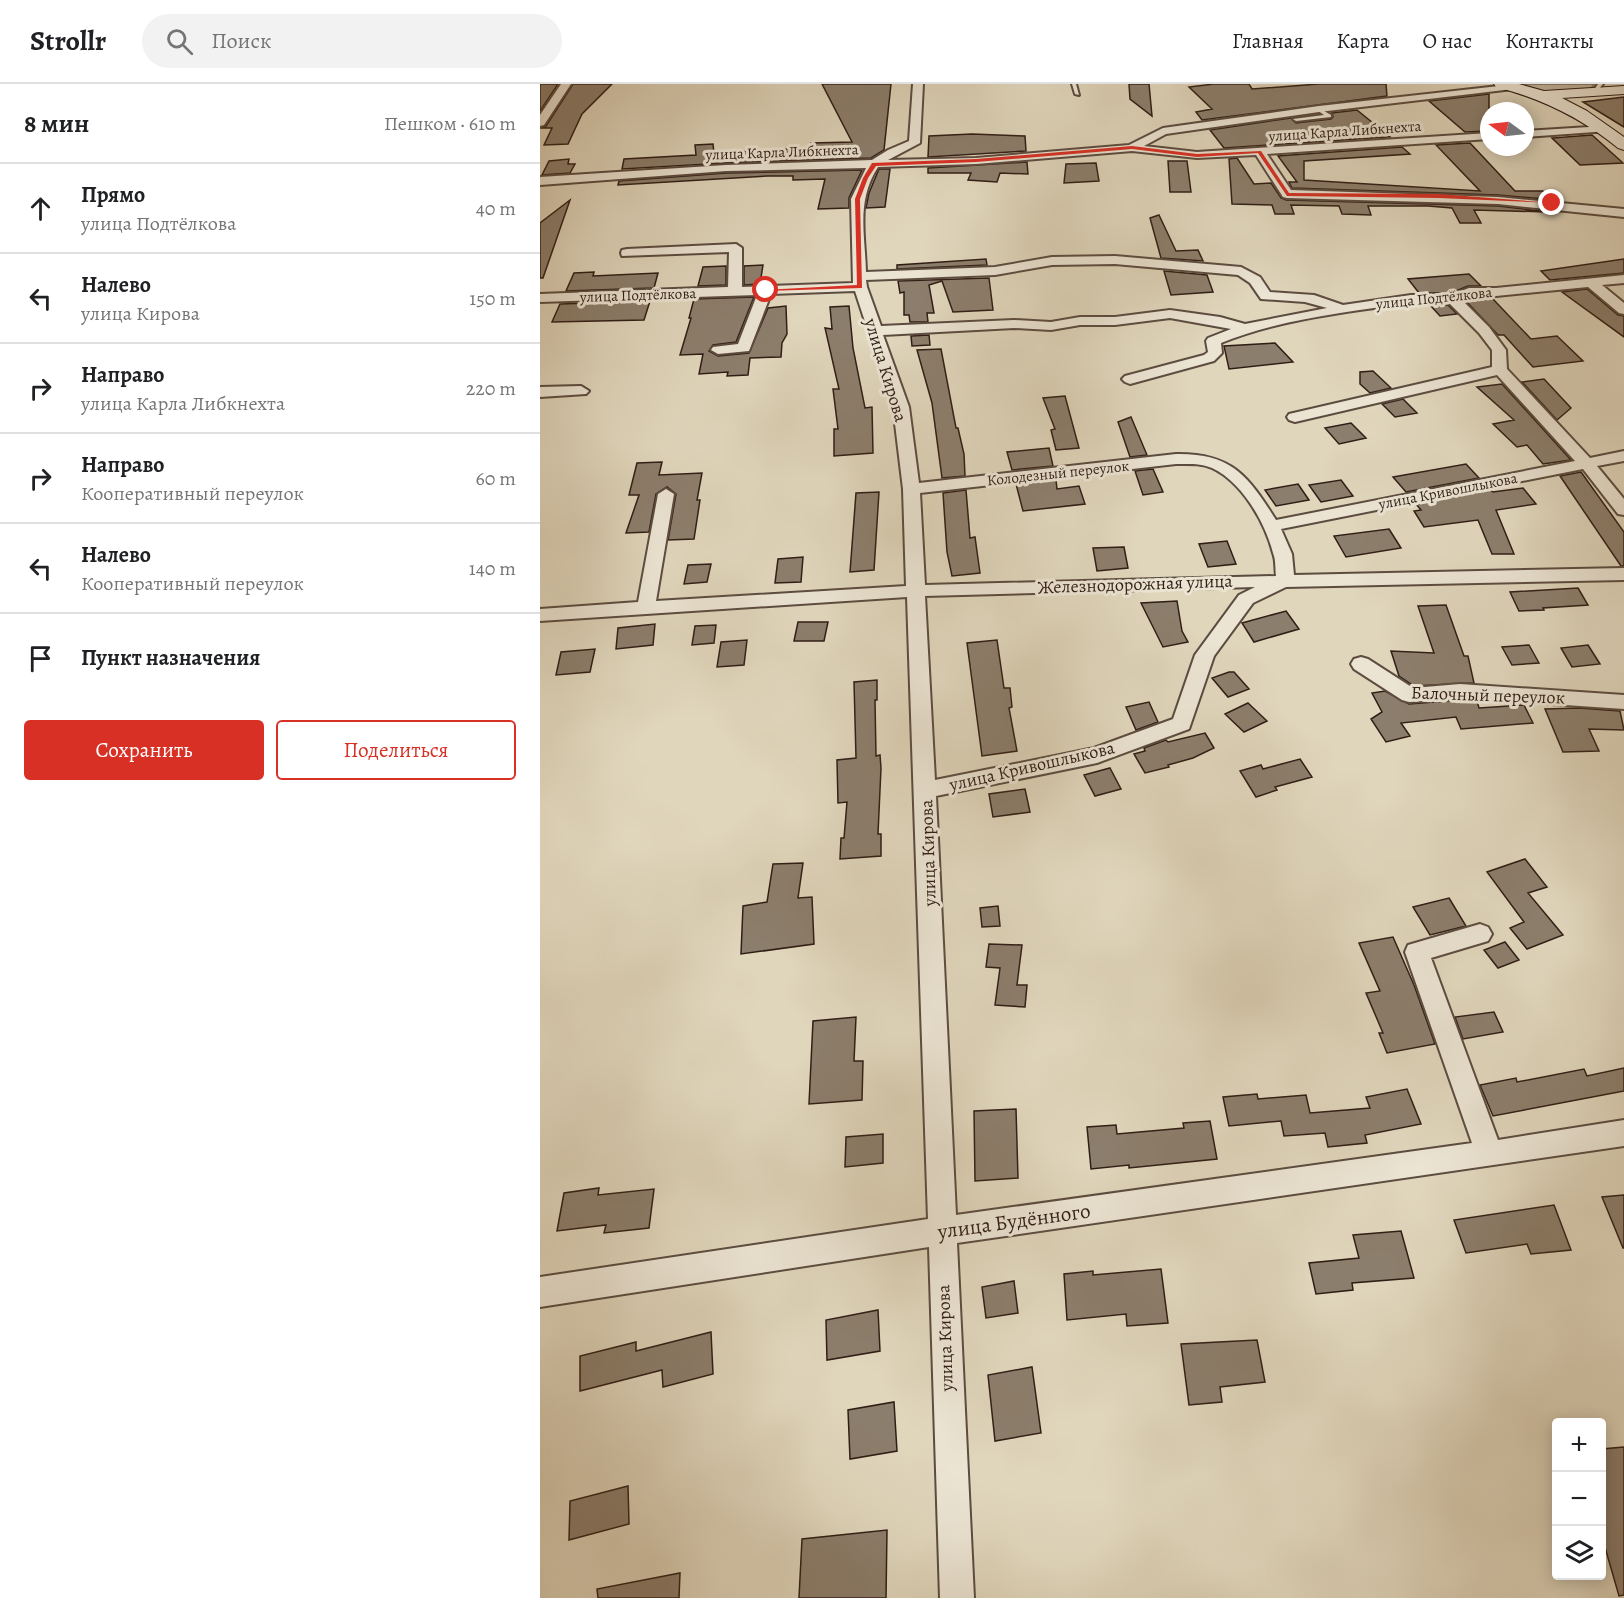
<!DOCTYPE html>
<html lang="ru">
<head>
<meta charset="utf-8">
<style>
	body { margin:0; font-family:Alegreya,serif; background:#f2f2f2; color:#202124 }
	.controls { position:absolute; right:18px; bottom:18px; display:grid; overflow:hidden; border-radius:6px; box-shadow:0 3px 15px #0003 }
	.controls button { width:54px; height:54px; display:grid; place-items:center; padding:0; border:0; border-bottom:2px solid #e0e0e0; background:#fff; color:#202124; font:30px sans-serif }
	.compass { position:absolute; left:940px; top:18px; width:54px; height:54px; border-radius:50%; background:#fff; box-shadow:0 3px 15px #0003; rotate:285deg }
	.stop { position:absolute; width:18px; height:18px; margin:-14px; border:4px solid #d93025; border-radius:50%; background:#fff }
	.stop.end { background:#d93025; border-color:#fff; box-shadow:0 2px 6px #0008 }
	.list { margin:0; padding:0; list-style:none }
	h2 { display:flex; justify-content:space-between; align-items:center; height:78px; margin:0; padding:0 24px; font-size:26px }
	h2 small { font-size:20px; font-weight:400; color:#757577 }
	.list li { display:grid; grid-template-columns:39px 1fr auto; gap:18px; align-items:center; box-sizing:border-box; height:90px; padding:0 24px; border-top:2px solid #e0e0e0 }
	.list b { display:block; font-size:22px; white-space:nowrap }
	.list p { margin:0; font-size:20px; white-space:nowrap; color:#757577 }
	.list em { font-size:20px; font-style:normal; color:#757577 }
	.actions { display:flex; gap:12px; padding:18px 24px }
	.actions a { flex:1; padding:14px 0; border:2px solid #d93025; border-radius:6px; text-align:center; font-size:21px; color:#d93025 }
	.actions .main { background:#d93025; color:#fff }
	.icon { flex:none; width:33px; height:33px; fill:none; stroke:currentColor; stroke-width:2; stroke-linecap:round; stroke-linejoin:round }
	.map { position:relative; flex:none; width:1084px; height:1514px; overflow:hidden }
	header { display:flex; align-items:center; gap:36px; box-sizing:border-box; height:84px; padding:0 30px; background:#fff; border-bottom:2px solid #e0e0e0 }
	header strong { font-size:28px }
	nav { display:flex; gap:33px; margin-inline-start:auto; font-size:21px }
	.search { width:420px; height:54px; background:#f2f2f2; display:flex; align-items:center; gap:15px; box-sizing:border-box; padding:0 21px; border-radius:33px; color:#757577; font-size:22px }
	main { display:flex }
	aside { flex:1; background:#fff }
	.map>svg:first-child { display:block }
	.green { fill:#c2b7a0; stroke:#796a5b; stroke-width:1.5 }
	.building { fill:#8c7e6c; stroke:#301e16; stroke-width:1.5 }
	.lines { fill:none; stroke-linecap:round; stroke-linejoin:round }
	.lane-casing { stroke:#5c4c40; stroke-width:4 }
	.street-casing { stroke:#5c4c40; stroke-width:4 }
	.secondary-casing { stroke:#301e16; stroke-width:2 }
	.lane { fill:#ebe4d3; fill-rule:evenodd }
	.street { fill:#ebe4d3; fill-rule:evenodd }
	.secondary { fill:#ebe4d3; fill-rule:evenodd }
	.route { fill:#d93025 }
	.labels { text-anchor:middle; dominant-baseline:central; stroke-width:6; stroke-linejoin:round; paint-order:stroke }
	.far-street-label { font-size:15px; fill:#301e16; stroke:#ebe4d3 }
	.street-label { font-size:18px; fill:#301e16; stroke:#ebe4d3 }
	.near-street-label { font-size:21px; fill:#301e16; stroke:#ebe4d3 }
</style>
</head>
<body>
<header>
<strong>Strollr</strong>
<div class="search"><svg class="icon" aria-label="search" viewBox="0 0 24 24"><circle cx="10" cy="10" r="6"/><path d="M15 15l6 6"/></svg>Поиск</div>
<nav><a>Главная</a><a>Карта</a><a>О нас</a><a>Контакты</a></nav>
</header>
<main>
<aside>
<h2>8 мин<small>Пешком · 610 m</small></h2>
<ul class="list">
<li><svg class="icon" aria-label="ahead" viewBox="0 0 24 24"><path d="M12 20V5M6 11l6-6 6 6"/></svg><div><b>Прямо</b><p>улица Подтёлкова</p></div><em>40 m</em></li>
<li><svg class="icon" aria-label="left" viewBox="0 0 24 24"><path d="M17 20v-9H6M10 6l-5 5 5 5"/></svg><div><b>Налево</b><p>улица Кирова</p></div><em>150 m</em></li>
<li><svg class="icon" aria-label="right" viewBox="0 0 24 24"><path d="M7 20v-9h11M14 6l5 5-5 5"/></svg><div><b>Направо</b><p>улица Карла Либкнехта</p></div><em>220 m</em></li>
<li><svg class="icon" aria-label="right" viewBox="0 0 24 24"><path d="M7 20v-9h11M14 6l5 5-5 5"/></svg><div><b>Направо</b><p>Кооперативный переулок</p></div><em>60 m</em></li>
<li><svg class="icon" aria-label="left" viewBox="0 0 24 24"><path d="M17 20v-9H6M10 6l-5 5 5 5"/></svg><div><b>Налево</b><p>Кооперативный переулок</p></div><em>140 m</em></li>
<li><svg class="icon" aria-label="arrive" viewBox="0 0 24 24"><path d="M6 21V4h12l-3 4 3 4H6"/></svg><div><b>Пункт назначения</b></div></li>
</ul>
<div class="actions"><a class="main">Сохранить</a><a>Поделиться</a></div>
</aside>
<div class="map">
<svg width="1084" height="1514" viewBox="0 0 1084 1514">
	<rect width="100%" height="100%" fill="#e0d6bc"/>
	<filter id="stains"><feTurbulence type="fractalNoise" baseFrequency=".00333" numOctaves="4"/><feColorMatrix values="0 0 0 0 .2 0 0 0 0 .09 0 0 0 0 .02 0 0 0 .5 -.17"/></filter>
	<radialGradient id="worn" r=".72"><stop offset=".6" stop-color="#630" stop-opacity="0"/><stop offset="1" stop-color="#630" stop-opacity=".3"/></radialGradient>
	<path class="green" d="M971 0H1055L1049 6 1008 8Z"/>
	<path class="building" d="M0 0H18L0 27Z
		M33 0H72L42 30 28 60 4 61 12 44H0L6 42Z
		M282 0H351L344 66 331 74 186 79 82 85 84 75 156 71 155 61 173 60 174 69 270 64 271 59 312 58Z
		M589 0H609L612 32 590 15Z
		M674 0H709L712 5 779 0H846L847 12 662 36 656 28 672 25 649 3Z
		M949 10V47L925 48 889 17Z
		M1084 13V43L1043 18Z
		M817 26 850 53 684 64 670 46 751 34 756 39 791 35 793 33 792 29Z
		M432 50 485 52 486 67 388 73 389 52Z
		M1052 51 1083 79 1040 81 1012 54Z
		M930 59 975 107H1003L1005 115 958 111 752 104 749 98H757L738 72 862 63 870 70 764 77V96L940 107 896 61Z
		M697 74 714 100 731 99 741 114 746 116 958 122 1008 128 934 126 941 139H920L912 124 888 122H828L831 131 802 130 799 122 751 121 754 130H735L732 121 692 120 689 75Z
		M29 75 28 80H35L30 89 2 91 9 77Z
		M628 77H647L651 108H630Z
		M487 78 488 90 460 89 457 98 428 96 431 89H388V84Z
		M556 79 559 97 524 99 526 80Z
		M339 85H350L345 123 326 124 329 109Z
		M322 86 309 114V124L278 125 285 95 253 96V92H228L78 101 79 97 186 89Z
		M30 116 3 194H0V139Z
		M619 131 636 167 658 166 663 177 621 174 610 134Z
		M446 175 447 181 357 185V181Z
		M1084 175V189L1010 196 1001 187Z
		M223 181 220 200 204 201V182Z
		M186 182V201L158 202 163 183Z
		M624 187 667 191 673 208 631 211Z
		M54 188 53 192 118 189 114 204 26 207 34 189Z
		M929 190 941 202H928L911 209H879L868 195Z
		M449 194 453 226 413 228 402 197 389 201 394 229H387L388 238H370L369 231H364V208L360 209 358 197Z
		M1047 205 1078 231 1084 232V253L1022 208Z
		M214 213 196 258 173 261 169 267 178 272 209 269 228 224 246 222 247 250 242 259 241 273 210 274 208 291 187 292 188 288 159 290 163 270 140 271 151 234H149L154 215Z
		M931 214H952L991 255 1017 252 1043 277 993 283 964 251H958L926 217Z
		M110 217 104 236 12 238 20 220Z
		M890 221H908L917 230 900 232Z
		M309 222 313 264 325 324 332 323 333 369 294 372V345H298L293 305H299L285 244 292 245 290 223Z
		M389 251 390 261 372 262 371 252Z
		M735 259 753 278 689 285 684 262Z
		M401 265 416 344H418L424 370 425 392 402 394 392 319 377 266Z
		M833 287 851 304 830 309 820 300V288Z
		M1004 295 1031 324 1017 336 982 298Z
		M962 300 1031 376 1003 380 987 361 977 363 953 340 974 336 937 303Z
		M525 312 539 364 516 366 511 346 515 345 503 314Z
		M863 315 877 329 855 333 842 320Z
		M591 333 607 371 590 373 578 338Z
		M811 339 826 354 799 360 785 344Z
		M509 364 513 382 472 386 467 368Z
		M122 378 119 391 162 389 157 416H160L154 455 128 456 136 410 127 403 116 410 109 448 86 449 99 411H89L97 379Z
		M926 380 939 394 866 408 853 393Z
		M613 385 623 408 603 411 595 387Z
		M1041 388 1084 448V482H1081L1020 392Z
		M516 396 517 405 539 402 545 420 483 427 476 400Z
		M801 396 813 412 781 418 769 401Z
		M758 400 769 416 736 422 725 406Z
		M983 404 996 420 956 426 974 470H952L938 436 884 443 874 427 881 426 876 420 950 406 953 408Z
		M426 406 430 454 435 453 440 489 412 492 407 468 403 409Z
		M339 408 334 486 310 488 316 409Z
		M849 445 861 464 806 473 794 452Z
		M687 457 696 480 668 483 659 460Z
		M584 463 588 484 557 487 553 464Z
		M263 473 261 498 235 499 238 475Z
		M171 480 167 498 144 500 148 481Z
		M1038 504 1048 521 1003 524 1004 526 979 527 970 508Z
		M637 517 642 547 648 558 623 563 601 519Z
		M906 521 924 572H928L934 599 874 602 859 592 851 567 894 569 878 522Z
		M746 527 759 545 714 558 702 539Z
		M258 538H288L284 557H254Z
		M115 540 113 561 76 565 78 544Z
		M176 541 174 559 152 561 155 542Z
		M207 556 204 581 177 583 181 558Z
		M457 556 464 604H470L472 623 469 624 477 667 442 672 427 559Z
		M989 561 999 579 972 581 962 563Z
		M1048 561 1060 580 1032 583 1021 564Z
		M55 565 50 588 16 591 21 568Z
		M689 588H694L709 605 688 613 672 594Z
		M337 596V616H335L336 672 340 671 341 684 338 750H341V772L300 775 301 754H304L307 718 298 719 297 676 316 674 314 598Z
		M845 607 869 620 920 616 937 617 939 624 984 621 993 639 921 645 916 633 861 639 870 652 846 658 831 635 842 628 832 609Z
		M609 618 618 638 596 646 586 623Z
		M708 619 727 637 704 648 685 630Z
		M1039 624 1080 627 1084 646 1049 645 1059 667 1023 668 1005 625Z
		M665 649 674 664 653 674 628 681 629 683 605 689 594 670 605 667 604 664 626 656 628 658Z
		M760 675 772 693 735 703 737 706 716 713 700 687 721 681 723 685Z
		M570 684 581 705 555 712 544 691Z
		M485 705 490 728 453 733 449 710Z
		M985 775 1007 803 988 809 1023 851 987 865 970 844 984 838 947 788Z
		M263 779 258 814 272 813 274 860 201 870 203 822 227 818 233 780Z
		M909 814 926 842 890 851 873 823Z
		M458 822 460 842 442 843 440 824Z
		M853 853 874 901 895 960 847 969 839 949H843L826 909 840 907 819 859Z
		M965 858 979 876 958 884 944 866Z
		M449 860 482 861 477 901H487L485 923 455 921 460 884 446 883Z
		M954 928 963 948 923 955 915 933Z
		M316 933 314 977H323L322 1016 269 1020 273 937Z
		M1084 984V1007L953 1032 940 1001 976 994 977 998 1044 985 1047 992Z
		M867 1005 881 1040 825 1051 827 1059 788 1063 785 1049 744 1052 741 1037 689 1042 683 1013 717 1010 718 1015 766 1011 770 1029 830 1024 826 1013Z
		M476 1025 478 1094 435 1097 434 1027Z
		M670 1037 677 1075 589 1084V1081L551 1085 547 1043 576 1041 577 1050 644 1044 643 1039Z
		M343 1050V1079L305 1083 306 1053Z
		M59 1104 58 1111 114 1105 109 1144 64 1149 66 1141 17 1147 24 1109Z
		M1084 1111V1164H1083L1062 1113Z
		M1014 1121 1031 1166 991 1170 987 1160 926 1169 914 1136Z
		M861 1147 874 1194 812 1199 813 1206 776 1210 769 1179 819 1174 813 1151Z
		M621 1185 628 1239 587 1242 586 1230 527 1236 524 1190 553 1187V1191Z
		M474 1197 478 1229 446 1234 442 1203Z
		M338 1226 340 1267 287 1276 286 1236Z
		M171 1248 173 1290 123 1303 122 1286 40 1307V1272L96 1258V1267Z
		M717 1256 725 1298 680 1303 682 1318 649 1321 641 1260Z
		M492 1283 501 1349 455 1357 448 1291Z
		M354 1318 357 1367 310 1375 308 1326Z
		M1084 1363V1511L1079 1512 1062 1453V1365Z
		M88 1402 89 1440 29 1456 30 1417Z
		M347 1446 346 1514H259L262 1455Z
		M140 1489 139 1514H58L57 1505Z"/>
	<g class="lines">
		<defs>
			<path id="lane" d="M532 0H536L539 11 535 10Z
				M1058 0H1063L1056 9H1052Z
				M779 24 791 31V33L756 37 753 35 784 31 777 26Z"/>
			<path id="street" d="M21 0H31L4 41 0 42V31Z
				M373 0H383L380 59 348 76 436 74 589 61 623 44 779 22 977 0V4L973 5 779 28 626 50 604 62 657 68 949 49V55L727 70 751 106 958 113 1084 125V133L958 120 747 114 743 113 716 71 657 74 592 67 436 80 338 83C316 117 325 150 326 188L455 183 512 173 575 172 701 183 720 193 730 208 774 211 803 221 871 211H911L929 204H956L1084 191V199L1062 201 1084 219V230L1079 229 1048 203 956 212H931L922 216 949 243 966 266 967 285 1050 374 1084 367V377L1057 382 1084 415V431L1078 430 1043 385 741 445 752 470 754 491 1084 484V496L746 503 713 519 674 572 649 645 557 679 396 712 416 1131 932 1059 865 868 868 861 940 840 948 843 952 850 948 857 891 874 958 1056 1084 1036V1062L417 1159 434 1514H400L389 1163 0 1223V1193L388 1135 367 513 0 537V525L98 518 118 410 126 405 134 410 116 517 366 502 363 405 353 323 315 207 231 210 209 267 178 270 171 266 173 263 198 260 217 211 0 218V210L188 203 189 168 82 172 81 169 82 166 87 165 196 160 202 164V203L313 199 311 115 326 84 186 87 0 101V93L186 81 332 76 348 66 369 57ZM575 180 698 191 710 199 721 215 765 218 787 224 705 240 680 233 630 226 575 233H540L511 238 474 236 341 242 327 203 326 196 455 191 512 181ZM871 219H909L939 249 952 266V283L749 330 747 333 749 336 755 338 957 291 1035 377 736 436C708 392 692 369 636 370L379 399 369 323 343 251 474 244 511 246 540 241H575L630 234 691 245 668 254 666 257 668 268 664 271 585 292 582 295 585 298 590 300 674 277 682 269 681 259C740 235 807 228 871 219ZM636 380C648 380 661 379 672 384 702 398 725 438 733 469 736 476 735 484 736 492L385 501 380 409ZM715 503 699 511 655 571 633 635 554 664 395 696 385 512Z
				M1065 42 1070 45 1069 47 985 53V47Z
				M41 302 49 307 46 310 0 313V303Z
				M821 573 828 575 873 604 920 600 1084 611V625L920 614 869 618 862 616 814 585 811 580 814 575Z"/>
			<path id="secondary" d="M954 0H979L1004 7 1084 2V10L1022 14 1047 27 1084 53V66L1078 64C1041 34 1003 15 956 3Z"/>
		</defs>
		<use href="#lane" class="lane-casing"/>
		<use href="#street" class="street-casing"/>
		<use href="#secondary" class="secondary-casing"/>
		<use href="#lane" class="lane"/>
		<use href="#street" class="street"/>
		<use href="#secondary" class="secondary"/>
	</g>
	<path class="route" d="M592 62 657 70 721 67 749 109 899 110 1014 119 899 114 747 112 718 69 657 73 592 65 436 78 336 82 328 94 320 115 322 204 226 207 223 206 317 201 315 115 323 94 332 79 436 75Z"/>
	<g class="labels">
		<g class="far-street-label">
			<text transform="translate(805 47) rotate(-4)">улица Карла Либкнехта</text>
			<text transform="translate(242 68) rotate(-2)">улица Карла Либкнехта</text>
			<text transform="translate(98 211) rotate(-2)">улица Подтёлкова</text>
			<text transform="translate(894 214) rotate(-6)">улица Подтёлкова</text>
			<text transform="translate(518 389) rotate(-6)">Колодезный переулок</text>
			<text transform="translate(908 407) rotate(-11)">улица Кривошлыкова</text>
		</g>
		<g class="street-label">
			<text transform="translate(346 286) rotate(73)">улица Кирова</text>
			<text transform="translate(595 500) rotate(-2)">Железнодорожная улица</text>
			<text transform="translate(948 611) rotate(2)">Балочный переулок</text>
			<text transform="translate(492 682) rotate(-13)">улица Кривошлыкова</text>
			<text transform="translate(388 769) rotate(-92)">улица Кирова</text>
			<text transform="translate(405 1254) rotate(-92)">улица Кирова</text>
		</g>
		<g class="near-street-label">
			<text transform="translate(474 1137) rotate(-8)">улица Будённого</text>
		</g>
	</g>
	<rect width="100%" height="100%" filter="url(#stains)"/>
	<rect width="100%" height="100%" fill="url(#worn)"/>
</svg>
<div class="controls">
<button>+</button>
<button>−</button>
<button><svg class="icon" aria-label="layers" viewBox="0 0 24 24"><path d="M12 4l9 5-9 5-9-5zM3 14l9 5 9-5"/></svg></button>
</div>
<svg class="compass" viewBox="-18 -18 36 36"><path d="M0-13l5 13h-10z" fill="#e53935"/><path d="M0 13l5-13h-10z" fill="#757577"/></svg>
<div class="stop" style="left:226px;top:206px"></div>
<div class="stop end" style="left:1012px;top:119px"></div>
</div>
</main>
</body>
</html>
